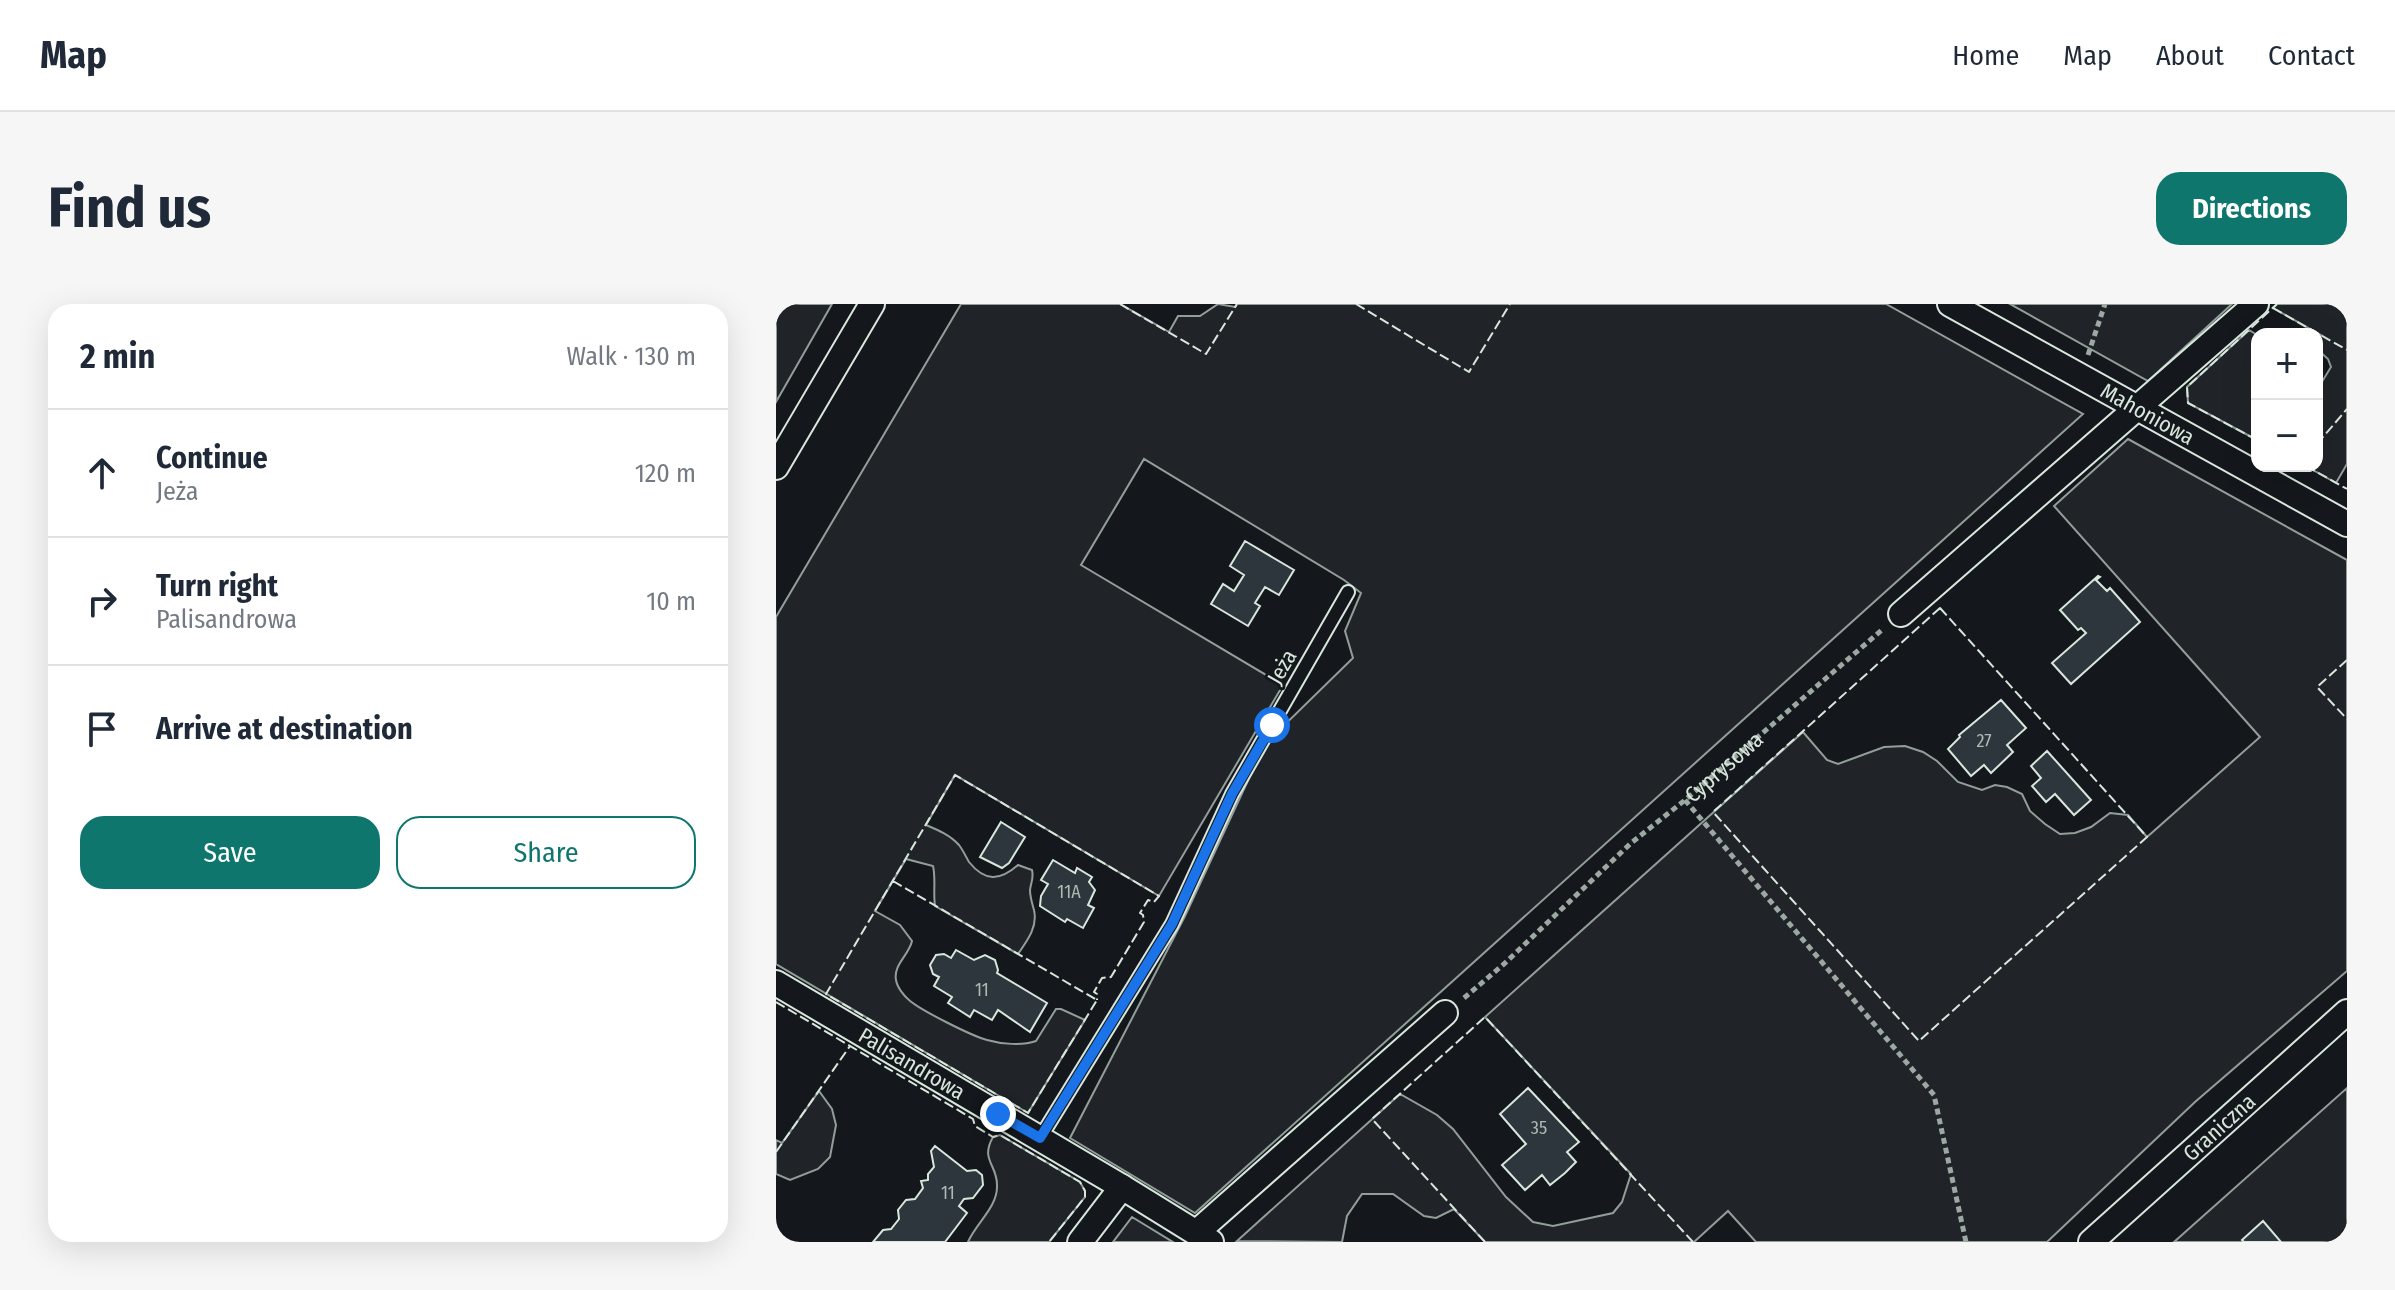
<!DOCTYPE html>
<html lang="en">
<head>
<meta charset="utf-8">
<style>
	body { margin:0; font-family:"Fira Sans Condensed",sans-serif; background:#f6f6f7; color:#1f2937 }
	.controls { position:absolute; right:24px; top:24px; display:grid; overflow:hidden; border-radius:16px; box-shadow:0 8px 32px #0002 }
	.controls button { width:72px; height:72px; display:grid; place-items:center; padding:0; border:0; border-bottom:2px solid #e0e1e3; background:#fff; color:#1f2937; font:40px sans-serif }
	.stop { position:absolute; width:24px; height:24px; margin:-18px; border:6px solid #1a73e8; border-radius:50%; background:#fff }
	.stop.end { background:#1a73e8; border-color:#fff; box-shadow:0 2px 8px #0008 }
	.list { margin:0; padding:0; list-style:none }
	h2 { display:flex; justify-content:space-between; align-items:center; height:104px; margin:0; padding:0 32px; font-size:34px }
	h2 small { font-size:26px; font-weight:400; color:#747a83 }
	.list li { display:grid; grid-template-columns:52px 1fr auto; gap:24px; align-items:center; box-sizing:border-box; height:128px; padding:0 32px; border-top:2px solid #e0e1e3 }
	.list b { display:block; font-size:30px; white-space:nowrap }
	.list p { margin:0; font-size:26px; white-space:nowrap; color:#747a83 }
	.list em { font-size:26px; font-style:normal; color:#747a83 }
	.actions { display:flex; gap:16px; padding:24px 32px }
	.actions a { flex:1; padding:18px 0; border:2px solid #0f766e; border-radius:24px; text-align:center; font-size:28px; color:#0f766e }
	.actions .main { background:#0f766e; color:#fff }
	.icon { flex:none; width:44px; height:44px; fill:none; stroke:currentColor; stroke-width:2; stroke-linecap:round; stroke-linejoin:round }
	.map { position:relative; flex:none; width:1571px; height:938px; overflow:hidden; border-radius:24px }
	header { display:flex; align-items:center; gap:48px; box-sizing:border-box; height:112px; padding:0 40px; background:#fff; border-bottom:2px solid #e0e1e3 }
	header strong { font-size:38px }
	nav { display:flex; gap:44px; margin-inline-start:auto; font-size:28px }
	.intro { display:flex; align-items:center; justify-content:space-between; box-sizing:border-box; height:192px; padding:0 48px }
	h1 { margin:0; font-size:56px }
	.button { padding:20px 36px; border-radius:24px; background:#0f766e; color:#fff; font-size:28px; font-weight:700 }
	main { display:flex; gap:48px; padding:0 48px }
	aside { flex:1; background:#fff; border-radius:24px; box-shadow:0 8px 32px #0002 }
	.map>svg:first-child { display:block }
	.green { fill:#202428; stroke:#939e99; stroke-width:2 }
	.building { fill:#2c363c; stroke:#d8e6dc; stroke-width:2 }
	.lines { fill:none; stroke-linecap:round; stroke-linejoin:round }
	.service-casing { stroke:#d8e6dc; stroke-width:16 }
	.minor-casing { stroke:#d8e6dc; stroke-width:28 }
	.path { stroke:#9da8a2; stroke-width:5; stroke-dasharray:6 4; stroke-linecap:butt }
	.service { stroke:#14181c; stroke-width:12 }
	.minor { stroke:#14181c; stroke-width:24 }
	.fence { stroke:#d8e6dc; stroke-width:2; stroke-dasharray:10 4; stroke-linecap:butt }
	.route { stroke:#1a73e8; stroke-width:10 }
	.labels { text-anchor:middle; dominant-baseline:central; stroke-width:6; stroke-linejoin:round; paint-order:stroke }
	.number-label { font-size:18px; fill:#adbab4 }
	.street-label { font-size:22px; fill:#d8e6dc; stroke:#14181c }
</style>
</head>
<body>
<header>
<strong>Map</strong>
<nav><a>Home</a><a>Map</a><a>About</a><a>Contact</a></nav>
</header>
<div class="intro"><h1>Find us</h1><a class="button">Directions</a></div>
<main>
<aside>
<h2>2 min<small>Walk · 130 m</small></h2>
<ul class="list">
<li><svg class="icon" aria-label="ahead" viewBox="0 0 24 24"><path d="M12 20V5M6 11l6-6 6 6"/></svg><div><b>Continue</b><p>Jeża</p></div><em>120 m</em></li>
<li><svg class="icon" aria-label="right" viewBox="0 0 24 24"><path d="M7 20v-9h11M14 6l5 5-5 5"/></svg><div><b>Turn right</b><p>Palisandrowa</p></div><em>10 m</em></li>
<li><svg class="icon" aria-label="arrive" viewBox="0 0 24 24"><path d="M6 21V4h12l-3 4 3 4H6"/></svg><div><b>Arrive at destination</b></div></li>
</ul>
<div class="actions"><a class="main">Save</a><a>Share</a></div>
</aside>
<div class="map">
<svg width="1571" height="938" viewBox="0 0 1571 938">
	<rect width="100%" height="100%" fill="#14181c"/>
	<path class="green" d="M0 0H56L0 98Z
		M185 0H344L393 28 402 12H424L442 0 459 3 461 0H1110L1307 110 419 909 294 834 409 612 489 440 577 354 569 327 585 289 568 276 368 155 305 261 507 381 383 592 179 471 150 521C162 526 174 531 183 541 187 546 190 553 193 558 209 578 224 577 242 561L256 566C258 574 255 578 254 586 254 593 256 599 258 606 262 623 251 637 242 650L159 602C157 588 160 575 157 562L130 555 99 607 124 621 136 637C133 651 117 661 120 676 121 683 128 692 133 696 144 706 196 732 211 736 225 740 246 742 260 737L280 705H285L309 716 252 809 0 660V313Z
		M1234 0H1456L1372 77Z
		M1501 0H1571V160L1560 179 1530 162H1541V86L1555 63 1552 55 1541 45V37L1545 31 1497 4Z
		M1473 26 1481 31V136L1412 99 1411 83Z
		M1352 135 1571 256V667L1419 798 1271 938H980L952 907 918 938H709L678 905 660 914 648 912 617 890H586L571 912 566 938 461 937 624 790 661 811 677 825 730 893 757 918 777 922 837 909 846 898 855 870 709 713 1027 428 1051 456 1062 460 1108 443 1129 442 1147 448 1161 457 1182 478 1206 486 1219 481 1231 483 1246 490 1254 507 1269 520 1284 530 1299 529 1315 523 1334 509 1352 511 1371 533 1484 433 1278 202Z
		M1571 784V938H1398Z
		M43 787 56 805 60 821 54 853 42 865 14 876 0 870V836L6 839Z
		M224 831 304 878 309 887V893L273 938H192C200 919 222 903 221 881 221 860 204 856 217 833Z
		M356 913 397 938H337Z"/>
	<path class="building" d="M469 237 518 266 503 291 489 283 479 299 484 302 472 322 435 300 447 280 458 287 468 271 454 262Z
		M1322 272 1324 273 1320 276 1331 287 1334 284 1364 318 1295 380 1276 359 1310 329 1305 324 1302 326 1284 306Z
		M1225 396 1250 424 1231 441 1237 448 1215 469 1208 461 1195 472 1172 445 1184 433 1183 431Z
		M1271 447 1315 496 1298 511 1279 490 1270 498 1256 482 1265 474 1255 462Z
		M225 518 249 533 233 559 226 564 204 553Z
		M277 556 299 569 301 564 316 573 313 578 319 586 312 601 318 604 307 624 291 615 289 618 264 602 265 592 272 580 265 576Z
		M180 646 198 656 209 651 219 656 222 666 221 669 271 699 254 728 222 706 216 716 198 706 194 713 172 699 176 693 158 682 163 673 157 670 154 661 160 651 168 650 175 654Z
		M752 784 803 838 791 848 800 858 789 869 774 881 766 871 749 886 726 861 750 840 724 810Z
		M159 842 191 867 200 866 206 871 207 881 197 894 188 895 183 902 191 909 169 938H97L107 926 115 925 123 915 122 906 130 896 139 895 147 884 145 877 152 876V870L158 863 155 847Z
		M1487 917 1505 938H1468L1466 936Z"/>
	<g class="lines">
		<defs>
			<path id="service" d="M264 834 396 620 456 490 572 288"/>
			<g id="minor">
				<path id="s2" d="M1174 0 1571 220"/>
				<path d="M0 163 96 0"/>
				<path d="M1125 310 1480 0"/>
				<path id="s3" d="M0 679 346 883 435 938"/>
				<path d="M421 928 669 709"/>
				<path d="M304 938 346 883"/>
				<path id="s4" d="M1315 938 1571 708"/>
			</g>
		</defs>
		<use href="#service" class="service-casing"/>
		<use href="#minor" class="minor-casing"/>
		<g class="path">
			<path d="M1312 51 1329 0"/>
			<path d="M909 496 1158 791 1190 938"/>
			<path id="s1" d="M688 694 728 660 854 540 909 496 1107 325"/>
		</g>
		<use href="#service" class="service"/>
		<use href="#minor" class="minor"/>
		<path class="fence" d="M344 0 430 50 461 0
			M580 0 693 68 734 0
			M1497 4 1571 46
			M1481 136 1412 99 1411 83 1501 0
			M1541 140 1571 105
			M1530 162 1571 185
			M1164 304 1371 533 1143 737 937 508Z
			M1571 356 1541 383 1571 415
			M117 577 321 696 252 809 50 690 179 471 383 592 378 598 372 596 364 609 367 611 368 618 335 673 326 674 318 688 321 690V696
			M0 698 197 815 199 822 217 833 224 831 304 878 309 887V893L273 938
			M0 848 74 742
			M709 938 596 815 709 713 917 938"/>
	</g>
	<g class="lines">
		<path class="route" d="M222 810 264 834 396 620 456 490 496 421"/>
	</g>
	<g class="labels">
		<g class="number-label">
			<text x="1208" y="437">27</text>
			<text x="293" y="588">11A</text>
			<text x="206" y="686">11</text>
			<text x="763" y="824">35</text>
			<text x="172" y="889">11</text>
		</g>
		<g class="street-label">
			<text stroke="none"><textPath href="#s2" startOffset="226">Mahoniowa</textPath></text>
			<text transform="translate(506 363) rotate(-60)">Jeża</text>
			<text stroke="none"><textPath href="#s1" startOffset="348">Cyprysowa</textPath></text>
			<text stroke="none"><textPath href="#s3" startOffset="158">Palisandrowa</textPath></text>
			<text stroke="none"><textPath href="#s4" startOffset="172">Graniczna</textPath></text>
		</g>
	</g>
</svg>
<div class="controls">
<button>+</button>
<button>−</button>
</div>
<div class="stop" style="left:496px;top:421px"></div>
<div class="stop end" style="left:222px;top:810px"></div>
</div>
</main>
</body>
</html>
